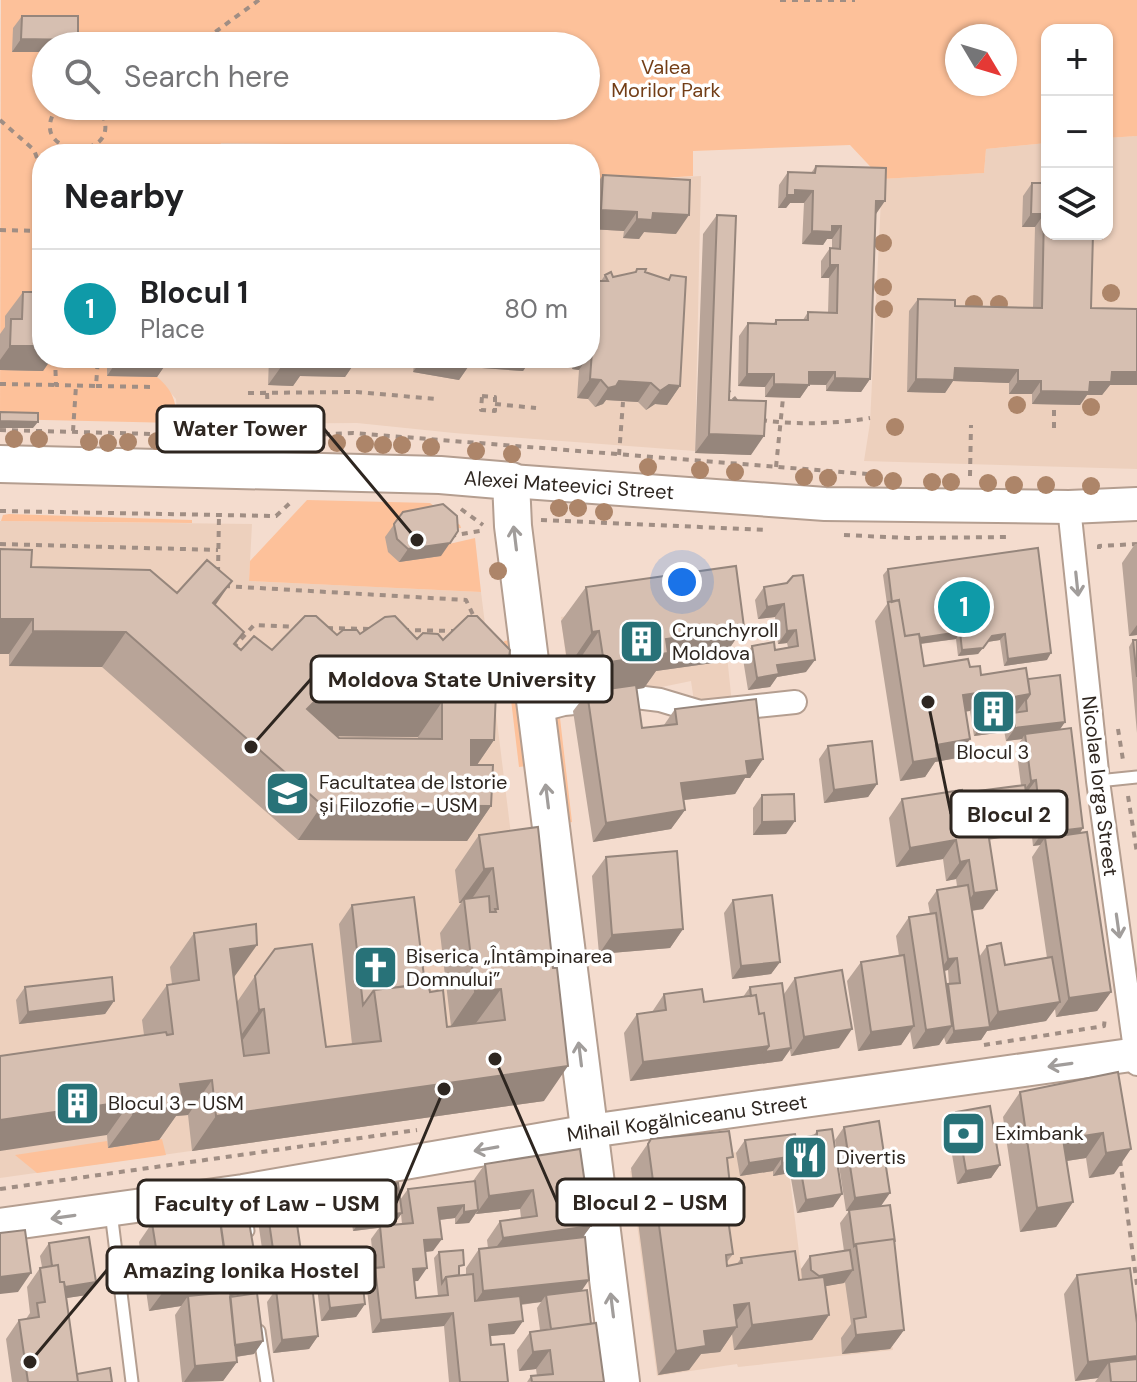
<!DOCTYPE html>
<html lang="en">
<head>
<meta charset="utf-8">
<style>
	body { margin:0; font-family:"DM Sans",sans-serif; background:#f6f6f6; color:#202124 }
	.controls { position:absolute; right:24px; top:24px; display:grid; overflow:hidden; border-radius:16px; box-shadow:0 2px 6px #0004 }
	.controls button { width:72px; height:72px; display:grid; place-items:center; padding:0; border:0; border-bottom:2px solid #e0e0e0; background:#fff; color:#202124; font:40px sans-serif }
	.compass { position:absolute; left:945px; top:24px; width:72px; height:72px; border-radius:50%; background:#fff; box-shadow:0 2px 6px #0004; rotate:128deg }
	.you { position:absolute; left:682px; top:582px; width:28px; height:28px; margin:-20px; border:6px solid #fff; border-radius:50%; background:#1a73e8; box-shadow:0 0 0 12px #1a73e833 }
	.badge { display:grid; place-items:center; width:52px; height:52px; border-radius:50%; background:#287278; color:#fff; font-size:26px; font-weight:700 }
	.pin { position:absolute; translate:-50% -50%; border:4px solid #fff; box-shadow:0 2px 8px #0006 }
	.list { margin:0; padding:0; list-style:none }
	h2 { display:flex; justify-content:space-between; align-items:center; height:104px; margin:0; padding:0 32px; font-size:34px }
	h2 small { font-size:26px; font-weight:400; color:#757577 }
	.list li { display:grid; grid-template-columns:52px 1fr auto; gap:24px; align-items:center; box-sizing:border-box; height:120px; padding:0 32px; border-top:2px solid #e0e0e0 }
	.list b { display:block; font-size:30px; white-space:nowrap }
	.list p { margin:0; font-size:26px; white-space:nowrap; color:#757577 }
	.list em { font-size:26px; font-style:normal; color:#757577 }
	.icon { flex:none; width:44px; height:44px; fill:none; stroke:currentColor; stroke-width:2; stroke-linecap:round; stroke-linejoin:round }
	.map { position:relative; flex:none; width:1137px; height:1382px; overflow:hidden }
	.search { position:absolute; background:#fff; box-shadow:0 2px 6px #0004; left:32px; top:32px; width:568px; height:88px; display:flex; align-items:center; gap:20px; box-sizing:border-box; padding:0 28px; border-radius:44px; color:#757577; font-size:30px }
	.panel { position:absolute; background:#fff; box-shadow:0 2px 6px #0004; left:32px; top:144px; width:568px; height:224px; border-radius:32px }
	.map>svg:first-child { display:block }
	.built { fill:#edd0bd }
	.green { fill:#fdc19a; fill-rule:evenodd }
	.lines { fill:none; stroke-linecap:round; stroke-linejoin:round }
	.service-casing { stroke:#b49e90; stroke-width:15 }
	.minor-casing { stroke:#b49e90; stroke-width:26 }
	.secondary-casing { stroke:#b49e90; stroke-width:36 }
	.primary-casing { stroke:#b49e90; stroke-width:40 }
	.path { stroke:#a08e84; stroke-width:4; stroke-dasharray:6 6; stroke-linecap:butt }
	.service { stroke:#fff; stroke-width:11 }
	.minor { stroke:#fff; stroke-width:22 }
	.secondary { stroke:#fff; stroke-width:32 }
	.primary { stroke:#fff; stroke-width:36 }
	.tree { fill:#ad8569 }
	.wall { fill:#b8a498; fill-rule:evenodd }
	.shaded-wall { fill:#96867c }
	.building { fill:#d6bfb1; stroke:#96867c; stroke-width:2; fill-rule:evenodd }
	.oneway { stroke:#a19d9b }
	.labels { text-anchor:middle; dominant-baseline:central; stroke-width:7; stroke-linejoin:round; paint-order:stroke }
	.park-label { font-size:20px; fill:#733e17; stroke:#fff }
	.street-label { font-size:20px; fill:#2e2620; stroke:#fff }
	.poi-label { font-size:20px; fill:#2e2620; stroke:#fff; text-anchor:start }
	.leader { fill:none; stroke:#2e2620; stroke-width:3 }
	.callout-dot { fill:#2e2620; stroke:#fff; stroke-width:3 }
	.callout { fill:#fff; stroke:#2e2620; stroke-width:3 }
	.callout-label { font-size:22px; text-anchor:middle; font-weight:bold; fill:#2e2620 }
</style>
</head>
<body>
<div class="map">
<svg width="1137" height="1382" viewBox="0 0 1137 1382">
	<rect width="100%" height="100%" fill="#f4dcce"/>
	<path class="built" d="M1137 136V469L864 461 870 423 882 179 984 173 986 149 1047 143V234H1107V138Z
		M221 143 350 145 349 154H153L160 148 176 149 186 144 220 150Z
		M701 176 695 451 454 433 357 423 221 424 220 413 177 412 176 399 157 377 158 358H590V183Z
		M0 521 252 524 249 581 481 592 544 1101 0 1178Z
		M717 594 726 646 732 704 695 708 691 681 618 696 571 701 561 617Z
		M786 1146 801 1269 881 1258 893 1350 738 1367 737 1364 657 1376 630 1171 692 1158Z"/>
	<path class="green" d="M1 0H1137V136L1107 138V30H1047V143L986 149 984 173 882 179 850 145 693 151V176L590 183V154H349L350 145 221 143 219 151 186 144 177 149 160 148 153 154H42V358H158L157 377C174 391 176 402 177 423L0 419ZM957 36H1005V84H957ZM46 46H586V106H46Z
		M307 500 430 503 460 525 461 528 448 529 449 544 475 538 481 592 249 581 250 561Z
		M9 514 192 520V523L1 521 3 515Z
		M511 640 527 766 519 767 504 641Z
		M560 718 572 822 567 823 569 818H566L554 719Z
		M162 1139 166 1155 37 1173 15 1155 107 1141 109 1148Z"/>
	<g class="lines">
		<defs>
			<path id="service" d="M1098 781 1137 777
				M243 1192 248 1231
				M111 1212 132 1382
				M259 1331 267 1382"/>
			<path id="minor" d="M1069 507 1098 781 1137 1064
				M537 711 564 704 636 697 660 700 700 712 795 702"/>
			<path id="secondary" d="M511 481 825 504 1069 507 1137 504
				M0 1225 243 1191 590 1131 1137 1054"/>
			<path id="primary" d="M0 464 440 475 511 481 513 526 621 1382"/>
		</defs>
		<use href="#service" class="service-casing"/>
		<use href="#minor" class="minor-casing"/>
		<use href="#secondary" class="secondary-casing"/>
		<use href="#primary" class="primary-casing"/>
		<path class="path" d="M780 0H855
			M196 46 259 0
			M58 106C19 160 135 165 98 106
			M103 114 114 106
			M0 120 34 150 42 171
			M0 230 42 231
			M55 358 56 385 96 386 98 358
			M245 362 246 358
			M0 384 56 385
			M96 386 153 387
			M726 388 738 403
			M248 393 356 392 437 399
			M267 393 269 437
			M482 396 495 397V411L481 410Z
			M495 404 536 408
			M761 420C797 425 834 424 870 418
			M1054 428V404
			M0 430 269 437 353 433 867 474
			M73 431 76 386
			M619 455 623 402
			M776 467 783 398
			M970 476 971 425
			M461 509 483 525
			M0 511 276 516 290 503
			M541 520 768 530
			M844 535 908 538 1011 537
			M450 536 485 530
			M0 544 218 550
			M1099 549V546L1137 544
			M218 573 219 515
			M224 586 466 600 475 619
			M327 628 370 629
			M403 630 454 631
			M233 648 254 625 298 627
			M1118 729 1123 760
			M1128 796 1137 853
			M984 1045 1104 1026 1105 1017
			M1120 1160 1137 1285
			M0 1189 417 1130"/>
		<use href="#service" class="service"/>
		<use href="#minor" class="minor"/>
		<use href="#secondary" class="secondary"/>
		<use href="#primary" class="primary"/>
	</g>
	<g class="tree">
		<circle cx="883" cy="243" r="9"/>
		<circle cx="883" cy="287" r="9"/>
		<circle cx="1111" cy="293" r="9"/>
		<circle cx="974" cy="304" r="9"/>
		<circle cx="999" cy="304" r="9"/>
		<circle cx="884" cy="309" r="9"/>
		<circle cx="1017" cy="405" r="9"/>
		<circle cx="1091" cy="407" r="9"/>
		<circle cx="895" cy="427" r="9"/>
		<circle cx="14" cy="439" r="9"/>
		<circle cx="39" cy="439" r="9"/>
		<circle cx="157" cy="441" r="9"/>
		<circle cx="89" cy="442" r="9"/>
		<circle cx="128" cy="442" r="9"/>
		<circle cx="108" cy="443" r="9"/>
		<circle cx="220" cy="443" r="9"/>
		<circle cx="261" cy="443" r="9"/>
		<circle cx="337" cy="443" r="9"/>
		<circle cx="284" cy="444" r="9"/>
		<circle cx="365" cy="444" r="9"/>
		<circle cx="383" cy="445" r="9"/>
		<circle cx="402" cy="445" r="9"/>
		<circle cx="431" cy="447" r="9"/>
		<circle cx="476" cy="451" r="9"/>
		<circle cx="512" cy="454" r="9"/>
		<circle cx="648" cy="467" r="9"/>
		<circle cx="700" cy="470" r="9"/>
		<circle cx="735" cy="472" r="9"/>
		<circle cx="804" cy="477" r="9"/>
		<circle cx="828" cy="478" r="9"/>
		<circle cx="874" cy="478" r="9"/>
		<circle cx="893" cy="481" r="9"/>
		<circle cx="932" cy="482" r="9"/>
		<circle cx="951" cy="482" r="9"/>
		<circle cx="988" cy="483" r="9"/>
		<circle cx="1014" cy="485" r="9"/>
		<circle cx="1046" cy="485" r="9"/>
		<circle cx="1091" cy="486" r="9"/>
		<circle cx="559" cy="508" r="9"/>
		<circle cx="578" cy="508" r="9"/>
		<circle cx="604" cy="512" r="9"/>
		<circle cx="498" cy="571" r="9"/>
	</g>
	<path class="wall" d="M22 16 78 40 73 46H46V52H12L13 28Z
		M816 166 876 214 870 379 861 392 826 391V385H809L800 398 765 397V387L738 386 739 336 748 323H774L776 320H803L808 312 828 313 829 278H821V261L830 248H832V239H827L823 245 802 244 804 203H790L786 208H778L779 185 788 172 811 173Z
		M603 175 676 234 644 232 639 239 623 238 624 231 590 229V193Z
		M1032 183 1091 308 1110 385 1102 395H1087L1080 405 1032 404V394H1009V383L953 381 945 393 907 392 909 311 918 299 955 306 1033 308 1035 227H1022L1023 196Z
		M717 215 729 400 751 455 695 453 703 234Z
		M637 269 668 280 671 275 680 386 667 405 655 404 646 410 638 402 606 400 603 404 595 407 588 399 577 398 579 370 572 369 573 358H590V290L596 281H601L605 275 613 277 634 273Z
		M23 292 42 358H52L43 371 0 370V334L5 327V316Z
		M107 358H170L157 377 107 376Z
		M269 358H358L345 377 300 376 293 386 268 385Z
		M375 358H532L523 371 468 367 459 380 413 372 414 365 392 363V360Z
		M403 512 441 556 399 562 388 552 385 537Z
		M1135 544H1137V635L1129 636 1122 563Z
		M1038 548 1047 660 1004 666 1000 640 987 642 978 654 958 656 956 639 921 644 924 666 970 667 981 675 1028 679 1065 722 1060 729 1083 828 1080 833 1111 992 1097 1011 1056 1017 1055 1009 1046 1021 987 1031 981 1040 946 1044 944 1037 939 1045 913 1049 910 1031 901 1045 858 1051 847 981 861 962 899 956 896 936 909 917 930 914 928 903 937 890 957 886 956 879 946 881 943 859 896 867 889 818 902 799 967 822 970 821 968 804 977 791 1021 785 1016 747 1022 739 1006 741 1003 725 1011 714H1009L997 733 974 736 970 711H965L970 739 957 758 935 762 925 777 900 781 875 621 887 604 883 575 888 569ZM1027 792 1033 846 1040 845 1032 857 1047 958 1005 965 987 946 979 957 972 911 983 909 989 839 1021 835ZM948 970 949 984 946 987 944 971Z
		M31 567 177 593 215 605 244 632 235 645 241 650H272L337 635 360 634 417 639 485 691 494 740 477 765 491 806 467 841 298 840 102 667 9 666V654ZM337 736 418 737V739L339 738Z
		M787 583 806 672 777 677 770 687 748 690 743 659 752 646 775 650 788 647 787 643 778 644 775 617 758 619 755 600 764 587Z
		M586 587 744 627 720 662 656 671 644 688 636 689 642 728 664 725 675 709 763 759 750 778H745L735 794 683 800 685 810 671 829 593 842 573 711 583 698H580L575 666 568 667 561 621Z
		M1133 640H1137V733L1129 647Z
		M828 746 877 784 868 797 824 803 819 759Z
		M762 795 786 834 753 835V808Z
		M538 827 544 1101 192 1151 188 1115 176 1116 159 1140 108 1148 107 1135 144 1035 142 1020 167 985 172 984 170 967 194 933 234 978 237 1002 255 976 326 1047 352 1044 339 924 352 905 425 984 447 1027 476 1024 451 1026 440 933 461 903H459L455 870 479 835Z
		M606 857 683 929 670 948 599 954 592 876Z
		M733 900 780 962 771 974 732 979 724 913Z
		M795 978 839 1048 791 1056 790 1050 782 1061 630 1081 624 1033 637 1014 652 1012 664 994 704 1002 743 997 750 987 784 994Z
		M25 987 114 1001 105 1014 19 1024 16 1000Z
		M1118 1072 1114 1174 1089 1178 1086 1158 1067 1161 1073 1202 1056 1227 1020 1232 1003 1117 1020 1092Z
		M956 1112 1000 1165 991 1178 957 1184 947 1125Z
		M844 1127 881 1206 904 1330 890 1349 842 1354 841 1338 851 1324 845 1282 844 1283 825 1286 829 1315 812 1340 734 1350 732 1334 720 1352 701 1354 689 1370 658 1375 631 1168 651 1139 728 1164 720 1209 721 1220 733 1254 727 1262V1266L737 1264 741 1258 799 1280H802L801 1269 810 1256 844 1251 840 1223 849 1211H846L835 1140Z
		M817 1131 842 1194 833 1207 797 1213 790 1173 773 1176V1171L740 1176 736 1153 745 1140 796 1139 813 1136Z
		M580 1149 591 1226 582 1237 581 1291 591 1324 604 1382H527L531 1376H537L536 1369 519 1371 517 1350 530 1332 540 1330 537 1308 541 1302 521 1305 523 1321 514 1334 490 1336 491 1345 508 1382H449L444 1326 372 1333 366 1281 374 1269 371 1239 379 1228 353 1231 349 1202 358 1189 400 1200 408 1189 473 1181 485 1164ZM520 1209 521 1218 500 1221 487 1240 488 1248 479 1249 466 1268V1275H459V1272L439 1252 434 1258 438 1296 416 1298 414 1281H418L425 1252 433 1251 440 1220 455 1218V1224L469 1223 476 1213V1214ZM401 1214 402 1224 393 1225Z
		M266 1201 294 1278 267 1283 257 1214Z
		M220 1221 250 1293 230 1296 263 1341 254 1354 236 1357 237 1362 223 1381 182 1382 175 1315 181 1306 149 1311 139 1242 152 1223Z
		M49 1243 96 1282 87 1295 66 1298 77 1374 112 1382H12L6 1339 19 1320 26 1319 30 1313 27 1287 40 1268 42 1267 40 1256Z
		M324 1258 365 1304 356 1317 321 1321 315 1270Z
		M1077 1275 1137 1382H1095L1098 1378 1075 1381 1064 1294Z
		M276 1289 318 1336 309 1349 273 1353 267 1302Z"/>
	<path class="shaded-wall" d="M21 39 78 40 73 46H46V52H12Z
		M795 190 813 191 804 203H790L786 208H778L787 195Z
		M876 201H885L876 214Z
		M601 210 637 212 624 231 590 229V225Z
		M653 213 689 215 676 234 644 232 639 239 623 238 637 219Z
		M1031 214H1044L1035 227H1022Z
		M832 226H841L832 239H827L823 245 802 244 812 231Z
		M830 265H838L829 278H821Z
		M10 346H42V358H52L43 371 0 370V360Z
		M119 358H170L157 377 107 376Z
		M305 358H358L345 377 300 376 293 386 268 385 286 360Z
		M396 358H419L414 365 392 363Z
		M423 358H532L523 371 468 367 459 380 413 372Z
		M580 358H587L579 370 572 369Z
		M955 368 1018 370 1009 383 953 381 945 393 907 392 916 379Z
		M809 372H835L826 385 800 384Z
		M1112 372H1137V385H1110L1102 395H1087L1080 405 1032 404 1041 391 1090 382Z
		M747 374H774L765 387 738 386Z
		M835 378 870 379 861 392 826 391Z
		M590 379 601 380 588 399 577 398Z
		M619 381 651 383 638 402 606 400 603 404 595 407 608 388Z
		M1018 381H1041L1032 394H1009Z
		M774 384 809 385 800 398 765 397Z
		M669 385 680 386 667 405 655 404 646 410 660 391Z
		M0 421 38 422 33 428H0Z
		M709 434 764 436 751 455 695 453Z
		M450 543 441 556 399 562 408 549Z
		M232 581 208 616 213 603Z
		M784 604 775 617 758 619 767 607Z
		M0 619H33L9 654H0Z
		M1137 625V635L1129 636Z
		M744 627 720 662 656 671 644 688 587 697V692L583 698H580L604 663 666 639Z
		M796 630 787 643 778 644 787 631Z
		M33 631 126 632 102 667 9 666Z
		M599 631 575 666 568 667 592 632Z
		M960 632 956 639 895 647 898 641Z
		M1005 634 1000 640 987 642 992 636Z
		M983 648 978 654 958 656 962 650Z
		M1051 653 1047 660 1004 666 1008 659Z
		M509 658 484 693 475 691Z
		M815 660 806 672 777 677 770 687 748 690 757 678 777 665Z
		M984 692 970 711 950 714 963 695Z
		M1030 694 1016 713 1009 714 997 733 974 736 987 717 1008 698Z
		M315 701 442 702 418 737 291 736 307 709Z
		M1065 722 1056 735 1025 734 1022 739 1006 741 1015 728Z
		M970 739 957 758 935 762 925 777 900 781 913 762 936 745Z
		M471 740H494L470 775Z
		M763 759 750 778H745L735 794 667 802 681 783 746 761Z
		M1036 780 1027 792 1022 793 1031 781Z
		M877 784 868 797 824 803 834 790Z
		M322 805 491 806 467 841 298 840Z
		M685 810 671 829 593 842 606 823Z
		M795 821 786 834 753 835 762 822Z
		M1030 822 1021 835 973 842 982 829Z
		M1083 828 1074 841 1045 838 1040 845 1033 846 1042 833Z
		M956 840 943 859 896 867 910 848Z
		M969 860 956 879 946 881 960 862Z
		M493 868 469 903 464 899 461 903H459L484 869Z
		M997 890 983 909 961 912 974 893Z
		M683 929 670 948 599 954 612 935Z
		M257 945 232 980 230 949Z
		M957 958 948 970 939 972 948 959Z
		M780 962 771 974 732 979 741 966Z
		M501 989 476 1023 451 1026 475 991Z
		M1111 992 1097 1011 1056 1017 1069 998Z
		M114 1001 105 1014 19 1024 28 1012Z
		M1060 1002 1046 1021 987 1031 981 1040 946 1044 954 1031 987 1027 998 1012Z
		M264 1009 240 1044 234 1045 259 1010Z
		M914 1026 901 1045 858 1051 871 1032Z
		M952 1026 939 1045 913 1049 926 1030Z
		M852 1029 839 1048 791 1056 804 1037Z
		M769 1046 791 1048 782 1061 630 1081 643 1062Z
		M568 1066 544 1101 192 1151 216 1116Z
		M212 1080 188 1115 176 1116 159 1140 108 1148 133 1114 180 1084Z
		M131 1101 107 1135 0 1151V1120Z
		M1103 1133 1086 1158 1046 1164 1063 1139Z
		M1131 1149 1114 1174 1089 1178 1106 1153Z
		M782 1158 773 1171 740 1176 749 1163Z
		M799 1160 790 1173 773 1176 782 1163Z
		M1000 1165 991 1178 957 1184 966 1171Z
		M533 1190 520 1209 476 1214 489 1196Z
		M890 1193 881 1206 846 1211 855 1198Z
		M731 1194 714 1218 718 1195Z
		M842 1194 833 1207 797 1213 806 1200Z
		M1073 1202 1056 1227 1020 1232 1037 1208Z
		M464 1205 455 1218 429 1221 438 1208Z
		M478 1210 469 1223 455 1224 464 1212Z
		M402 1213 393 1226 353 1231 362 1218Z
		M591 1226 577 1245 489 1257 503 1238Z
		M442 1239 433 1251 415 1253 424 1240Z
		M303 1265 294 1278 267 1283 276 1270Z
		M427 1268 418 1281 404 1282 413 1269Z
		M853 1270 844 1283 810 1289 819 1276Z
		M31 1273 18 1292 0 1294V1277Z
		M259 1280 250 1293 220 1298 229 1285Z
		M589 1280 576 1299 546 1295 541 1302 470 1310 483 1291Z
		M229 1281 216 1300 188 1296 181 1306 149 1311 163 1292Z
		M96 1282 87 1295 47 1301 56 1289Z
		M749 1303 732 1327H737L720 1352 701 1354 689 1370 658 1375 676 1351 704 1331 734 1305Z
		M365 1304 356 1317 321 1321 330 1308Z
		M453 1313 444 1326 372 1333 381 1320Z
		M829 1315 812 1340 734 1350 752 1325Z
		M523 1321 514 1334 480 1337 489 1325Z
		M904 1330 890 1349 842 1354 856 1335Z
		M318 1336 309 1349 273 1353 282 1340Z
		M263 1341 254 1354 221 1359 230 1346Z
		M550 1350 536 1369 519 1371 533 1352Z
		M1137 1356V1361L1109 1362 1098 1378 1075 1381 1088 1362Z
		M237 1362 223 1381 184 1382 195 1366Z"/>
	<path class="building" d="M22 16H78V40L21 39Z
		M265 146 343 147 342 154H265Z
		M151 150 192 152V154H151Z
		M816 166 886 168 885 201H876L870 379 835 378V372H809V385L774 384V374H747L748 323 776 324V320H808V312L837 313 838 265H830V248L840 249 841 226H832V232L812 231 813 191 795 190V195H787L788 172 815 173Z
		M603 175 690 180 689 215 653 213 652 220 637 219V212L601 210Z
		M1032 183H1047V234H1093L1091 308 1137 309V372H1112L1111 382H1090L1089 392 1041 391V381H1018V370L955 368 954 380 916 379 918 299 955 300V306L1042 308 1044 214H1031Z
		M717 215 736 216 729 400 766 401 764 436 709 434Z
		M637 269H646L645 272 669 280 671 275 686 277 680 386 669 385 660 391 651 383 619 381 616 386 608 388 601 380 590 379 592 351 590 350V324H594L596 281H608L605 275 611 272 613 277 636 272Z
		M23 292H42V346H10L11 319H22Z
		M286 358H310V361L286 360Z
		M0 412 38 413V422L0 421Z
		M443 504 457 516 458 531 450 543 408 549 397 539 394 524 403 512Z
		M1038 548 1051 653 1008 659 1005 634 992 636 983 648 962 650 960 632 920 638 919 634 905 636 899 600 892 602 888 569Z
		M0 549 32 550 31 567 150 570 177 593 207 560 232 581 213 603 244 632 234 644 241 650 254 636 272 650 305 616H316L337 635 343 630H357L360 634 385 617 395 616 417 639 423 633 438 634 443 640 468 616H477L510 650 509 658 475 691H496L494 740H471V765H493L491 806 322 805 126 632 33 631V619H0ZM315 701 442 702V739L339 738 307 709Z
		M736 566 744 627 666 639 668 653 604 663 599 631 592 632 586 587Z
		M803 575 815 660 777 665 779 674 757 678 752 646 774 642 775 650 798 646 796 630 787 631 784 604 767 607 764 587 787 583 793 576Z
		M899 600 905 636 919 634 924 666 968 659 970 667 980 666 981 675 1026 668 1030 694 1008 698 1010 714 987 717 984 692 963 695 970 739 936 745 938 758 913 762 888 602Z
		M1133 640H1137V677Z
		M1060 675 1065 722 1015 728 1012 713 1027 711 1026 700 1030 694 1028 679Z
		M636 685 642 728 677 724 675 709 756 699 763 759 746 761 748 775 681 783 685 810 606 823 587 692Z
		M1071 728 1083 828 1042 833 1036 780 1031 781 1025 734Z
		M872 741 877 784 834 790 828 746Z
		M1025 785 1030 822 987 828 986 819 981 820 977 791Z
		M962 790 967 822 986 819 997 890 974 893 969 860 960 862 956 840 910 848 902 799Z
		M794 794 795 821 762 822V795Z
		M538 827 553 968H557L568 1066 216 1116 212 1080 180 1084 184 1105 133 1114 131 1101 0 1120V1056L166 1032 167 1035 173 1034 167 985 199 980 194 933 256 924 257 945 230 949 244 1056 269 1053 264 1009 259 1010 255 976 275 949 312 944 326 1047 381 1041 374 990 428 983 430 992 443 990 447 1027 505 1020 501 989 475 991 464 899 489 896 490 912H496L495 909H498L493 868 484 869 479 835Z
		M1087 832 1111 992 1069 998 1045 838Z
		M677 851 683 929 612 935 606 857Z
		M968 885 990 1027 954 1031 948 984 960 983 957 958 948 959 937 890Z
		M772 895 780 962 741 966 733 900Z
		M414 897 425 984 374 990 363 1005 352 905Z
		M936 913 952 1026 926 1030 909 917Z
		M1001 943 1005 965 1052 957 1060 1002 998 1012 987 946Z
		M904 955 914 1026 871 1032 861 962Z
		M842 970 852 1029 804 1037 795 978Z
		M112 977 114 1001 28 1012 25 987Z
		M782 983 791 1048 764 1052 769 1046 764 1013 759 1014 756 995 751 996 750 987Z
		M702 989 704 1002 756 995 759 1014 764 1013 769 1046 643 1062 637 1014 666 1010 664 994Z
		M1118 1072 1131 1149 1106 1153 1103 1133 1063 1139 1073 1202 1037 1208 1020 1092Z
		M990 1106 1000 1165 966 1171 956 1112Z
		M879 1121 890 1193 855 1198 844 1127Z
		M832 1129 842 1194 806 1200 799 1160 782 1163V1158L749 1163 745 1140 795 1134 796 1139 817 1135V1131Z
		M729 1131 733 1157 727 1158 731 1194 718 1195 721 1220 728 1219 733 1254 726 1255 727 1266 742 1263 741 1258 795 1251 799 1280 824 1277 829 1315 752 1325 749 1303 734 1305 737 1327 704 1331 706 1346 676 1351 648 1144 651 1139Z
		M580 1149 591 1226 503 1238 500 1221 537 1216 533 1190 489 1196 485 1164Z
		M475 1181 478 1210 464 1212V1205L438 1208 442 1239 424 1240 427 1268 413 1269 416 1298 448 1295 446 1277 473 1274 475 1301 520 1296 523 1321 489 1325 491 1345 504 1344 508 1382H460L453 1313 381 1320 375 1268 384 1267 380 1226 413 1223 408 1189Z
		M398 1183 402 1213 362 1218 358 1189Z
		M293 1197 303 1265 276 1270 266 1201Z
		M890 1205 895 1242 894 1239 856 1244 854 1246 849 1210Z
		M219 1212 229 1281 163 1292 152 1223Z
		M248 1216 259 1280 229 1285 220 1221Z
		M25 1230 31 1273 0 1277V1233Z
		M89 1237 96 1282 65 1287 64 1282H60L58 1265 52 1266 49 1243Z
		M585 1237 589 1280 483 1291 479 1249Z
		M894 1239 904 1330 856 1335 854 1319 866 1317 856 1244Z
		M463 1250 464 1265 459 1266V1275L446 1277 442 1283 439 1252Z
		M850 1250 853 1270 819 1276 811 1270 810 1256Z
		M359 1254 365 1304 330 1308 324 1258Z
		M58 1265 60 1282H64L78 1382H28L19 1320 39 1317 37 1303 45 1302 40 1268Z
		M1130 1268 1137 1323V1356L1088 1362 1077 1275Z
		M312 1285 318 1336 282 1340 276 1289Z
		M587 1290 591 1324 551 1329 546 1295Z
		M230 1292 237 1362 195 1366 188 1296Z
		M257 1293 263 1341 235 1345 230 1297Z
		M596 1323 604 1382H532L531 1376 553 1374 550 1350 533 1352 530 1332Z
		M1137 1359V1382H1111L1109 1362Z
		M110 1368 112 1382H78L77 1374Z"/>
	<defs><path id="oneway-shaft" d="M-6 0H5M1.5-3L5.5 0L1.5 3" fill="none" stroke-width="1.6" stroke-linecap="round" stroke-linejoin="round" transform="scale(2)"/></defs>
	<g class="oneway">
		<use href="#oneway-shaft" transform="translate(515 538) rotate(-97)"/>
		<use href="#oneway-shaft" transform="translate(1077 584) rotate(84)"/>
		<use href="#oneway-shaft" transform="translate(547 796) rotate(-97)"/>
		<use href="#oneway-shaft" transform="translate(1118 926) rotate(82)"/>
		<use href="#oneway-shaft" transform="translate(580 1054) rotate(-97)"/>
		<use href="#oneway-shaft" transform="translate(1060 1065) rotate(172)"/>
		<use href="#oneway-shaft" transform="translate(486 1149) rotate(170)"/>
		<use href="#oneway-shaft" transform="translate(63 1217) rotate(172)"/>
		<use href="#oneway-shaft" transform="translate(612 1305) rotate(-97)"/>
	</g>
	<defs>
		<symbol id="building-square" viewBox="-11 -11 22 22"><rect x="-9" y="-9" width="18" height="18" rx="4" fill="#287278" stroke="#fff"/><path d="M-4-6H4V6H1V3H-1V6H-4ZM-2.5-4.3h1.7v1.8h-1.7ZM.8-4.3h1.7v1.8H.8ZM-2.5-1h1.7V.8h-1.7ZM.8-1h1.7V.8H.8Z" fill="#fff"/></symbol>
		<symbol id="university-square" viewBox="-11 -11 22 22"><rect x="-9" y="-9" width="18" height="18" rx="4" fill="#287278" stroke="#fff"/><path d="M0-5L7-2L0 1L-7-2ZM-4 1L0 2.5L4 1V4Q0 6-4 4Z" fill="#fff"/></symbol>
		<symbol id="church-square" viewBox="-11 -11 22 22"><rect x="-9" y="-9" width="18" height="18" rx="4" fill="#287278" stroke="#fff"/><path d="M-1.2-6h2.4v3.5h3.3v2.4h-3.3V6h-2.4V-.1h-3.3v-2.4h3.3Z" fill="#fff"/></symbol>
		<symbol id="bank-square" viewBox="-11 -11 22 22"><rect x="-9" y="-9" width="18" height="18" rx="4" fill="#287278" stroke="#fff"/><path d="M-6-4H6V4H-6ZM0-2.3a2.3 2.3 0 1 0 0 4.6a2.3 2.3 0 1 0 0-4.6Z" fill="#fff"/></symbol>
		<symbol id="restaurant-square" viewBox="-11 -11 22 22"><rect x="-9" y="-9" width="18" height="18" rx="4" fill="#287278" stroke="#fff"/><path d="M-5-6h1v4h1v-4h1v4h1v-4h1v5L-1.5 .5V6h-2V.5L-5-1ZM5-6V6H3V1.5H1.5Q1.5-4 5-6Z" fill="#fff"/></symbol>
	</defs>
	<g fill-rule="evenodd">
		<use href="#building-square" x="616" y="616" width="51" height="51"/>
		<use href="#building-square" x="968" y="686" width="51" height="51"/>
		<use href="#university-square" x="262" y="768" width="51" height="51"/>
		<use href="#church-square" x="350" y="942" width="51" height="51"/>
		<use href="#building-square" x="52" y="1078" width="51" height="51"/>
		<use href="#bank-square" x="938" y="1108" width="51" height="51"/>
		<use href="#restaurant-square" x="780" y="1132" width="51" height="51"/>
	</g>
	<g class="labels">
		<g class="park-label">
			<text x="666" y="67">Valea<tspan x="666" dy="23">Morilor Park</tspan></text>
		</g>
		<g class="street-label">
			<text transform="translate(569 485) rotate(4)">Alexei Mateevici Street</text>
			<text transform="translate(1100 786) rotate(83)">Nicolae Iorga Street</text>
			<text transform="translate(687 1118) rotate(-8)">Mihail Kogălniceanu Street</text>
		</g>
		<g class="poi-label">
			<text x="672" y="630">Crunchyroll<tspan x="672" dy="23">Moldova</tspan></text>
			<text x="993" y="752" text-anchor="middle">Blocul 3</text>
			<text x="319" y="782">Facultatea de Istorie<tspan x="319" dy="23">și Filozofie - USM</tspan></text>
			<text x="406" y="956">Biserica „Întâmpinarea<tspan x="406" dy="23">Domnului”</tspan></text>
			<text x="108" y="1103">Blocul 3 - USM</text>
			<text x="995" y="1133">Eximbank</text>
			<text x="836" y="1157">Divertis</text>
		</g>
	</g>
	<path class="leader" d="M417 540L324 429M251 747L311 679M928 702L951 814M495 1059L557 1202M444 1089L396 1203M30 1362L107 1270"/>
	<g class="callout-dot">
		<circle cx="417" cy="540" r="8"/>
		<circle cx="251" cy="747" r="8"/>
		<circle cx="928" cy="702" r="8"/>
		<circle cx="495" cy="1059" r="8"/>
		<circle cx="444" cy="1089" r="8"/>
		<circle cx="30" cy="1362" r="8"/>
	</g>
	<g class="callout">
		<rect x="157" y="406" width="167" height="46" rx="8"/>
		<rect x="311" y="656" width="301" height="46" rx="8"/>
		<rect x="951" y="791" width="116" height="46" rx="8"/>
		<rect x="557" y="1179" width="187" height="46" rx="8"/>
		<rect x="138" y="1180" width="258" height="46" rx="8"/>
		<rect x="107" y="1247" width="268" height="46" rx="8"/>
	</g>
	<g class="callout-label">
		<text x="240" y="436">Water Tower</text>
		<text x="462" y="687">Moldova State University</text>
		<text x="1009" y="822">Blocul 2</text>
		<text x="650" y="1210">Blocul 2 - USM</text>
		<text x="267" y="1211">Faculty of Law - USM</text>
		<text x="241" y="1278">Amazing Ionika Hostel</text>
	</g>
</svg>
<div class="controls">
<button>+</button>
<button>−</button>
<button><svg class="icon" aria-label="layers" viewBox="0 0 24 24"><path d="M12 4l9 5-9 5-9-5zM3 14l9 5 9-5"/></svg></button>
</div>
<svg class="compass" viewBox="-18 -18 36 36"><path d="M0-13l5 13h-10z" fill="#e53935"/><path d="M0 13l5-13h-10z" fill="#757577"/></svg>
<div class="you"></div>
<div class="pin badge" style="left:964px;top:607px;background:#0f9aa8">1</div>
<div class="search"><svg class="icon" aria-label="search" viewBox="0 0 24 24"><circle cx="10" cy="10" r="6"/><path d="M15 15l6 6"/></svg>Search here</div>
<section class="panel">
<h2>Nearby<small></small></h2>
<ul class="list">
<li><span class="badge" style="background:#0f9aa8">1</span><div><b>Blocul 1</b><p>Place</p></div><em>80 m</em></li>
</ul>
</section>
</div>
</body>
</html>
